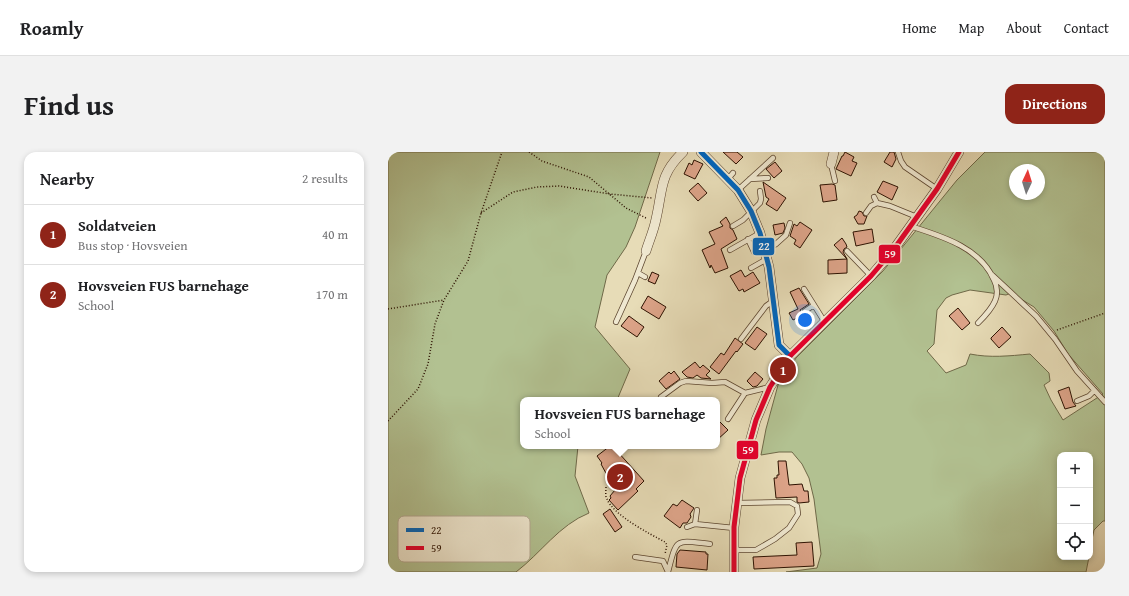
<!DOCTYPE html>
<html lang="en">
<head>
<meta charset="utf-8">
<style>
	body { margin:0; font-family:"Gentium Book Plus",serif; background:#f2f2f2; color:#202124 }
	.controls { position:absolute; right:12px; bottom:12px; display:grid; overflow:hidden; border-radius:8px; box-shadow:0 2px 6px #0003 }
	.controls button { width:36px; height:36px; display:grid; place-items:center; padding:0; border:0; border-bottom:1px solid #e0e0e0; background:#fff; color:#202124; font:20px sans-serif }
	.compass { position:absolute; left:621px; top:12px; width:36px; height:36px; border-radius:50%; background:#fff; box-shadow:0 2px 6px #0003; rotate:4deg }
	.you { position:absolute; left:417px; top:168px; width:14px; height:14px; margin:-10px; border:3px solid #fff; border-radius:50%; background:#1a73e8; box-shadow:0 0 0 6px #1a73e833 }
	.badge { display:grid; place-items:center; width:26px; height:26px; border-radius:50%; background:#8f2418; color:#fff; font-size:13px; font-weight:700 }
	.pin { position:absolute; translate:-50% -50%; border:2px solid #fff; box-shadow:0 1px 4px #0006 }
	.popup { position:absolute; left:132px; top:245px; width:200px; height:52px; box-sizing:border-box; display:grid; place-content:center; border-radius:8px; background:#fff; filter:drop-shadow(0 1px 3px #0005); font-size:13px; white-space:nowrap; color:#757577 }
	.popup b { font-size:15px; color:#202124 }
	.popup::after { content:''; position:absolute; left:50%; top:100%; margin-left:-8px; border:8px solid transparent; border-top-color:#fff }
	.list { margin:0; padding:0; list-style:none }
	h2 { display:flex; justify-content:space-between; align-items:center; height:52px; margin:0; padding:0 16px; font-size:17px }
	h2 small { font-size:13px; font-weight:400; color:#757577 }
	.list li { display:grid; grid-template-columns:26px 1fr auto; gap:12px; align-items:center; box-sizing:border-box; height:60px; padding:0 16px; border-top:1px solid #e0e0e0 }
	.list b { display:block; font-size:15px; white-space:nowrap }
	.list p { margin:0; font-size:13px; white-space:nowrap; color:#757577 }
	.list em { font-size:13px; font-style:normal; color:#757577 }
	.icon { flex:none; width:22px; height:22px; fill:none; stroke:currentColor; stroke-width:2; stroke-linecap:round; stroke-linejoin:round }
	.map { position:relative; flex:none; width:717px; height:420px; overflow:hidden; border-radius:12px }
	header { display:flex; align-items:center; gap:24px; box-sizing:border-box; height:56px; padding:0 20px; background:#fff; border-bottom:1px solid #e0e0e0 }
	header strong { font-size:19px }
	nav { display:flex; gap:22px; margin-inline-start:auto; font-size:14px }
	.intro { display:flex; align-items:center; justify-content:space-between; box-sizing:border-box; height:96px; padding:0 24px }
	h1 { margin:0; font-size:28px }
	.button { padding:10px 18px; border-radius:12px; background:#8f2418; color:#fff; font-size:14px; font-weight:700 }
	main { display:flex; gap:24px; padding:0 24px }
	aside { flex:1; background:#fff; border-radius:12px; box-shadow:0 2px 6px #0003 }
	.map>svg:first-child { display:block }
	.green { fill:#b2c191; stroke:#6f6948; fill-rule:evenodd }
	.building { fill:#dda489; stroke:#2c1100 }
	.lines { fill:none; stroke-linecap:round; stroke-linejoin:round }
	.lane-casing { stroke:#5b442e; stroke-width:6 }
	.street-casing { stroke:#5b442e; stroke-width:10 }
	.path { stroke:#2c1100; stroke-width:1.5; stroke-dasharray:1 2; stroke-linecap:butt }
	.lane { stroke:#efe8d0; stroke-width:4.5 }
	.street { stroke:#efe8d0; stroke-width:9 }
	.bus-1-casing { stroke:#efe8d0; stroke-width:8 }
	.bus-2-casing { stroke:#efe8d0; stroke-width:8 }
	.bus-1 { stroke:#0065bd; stroke-width:5 }
	.bus-2 { stroke:#e4002b; stroke-width:5 }
	.key { fill:#efe8d0; stroke:#b4a892; stroke-width:1 }
	.key-label { font-size:11px; fill:#2c1100 }
	.line-badge { stroke:#efe8d0; stroke-width:1.5 }
	.badge-label { font-size:11px; text-anchor:middle; font-weight:bold; fill:#fff }
</style>
</head>
<body>
<header>
<strong>Roamly</strong>
<nav><a>Home</a><a>Map</a><a>About</a><a>Contact</a></nav>
</header>
<div class="intro"><h1>Find us</h1><a class="button">Directions</a></div>
<main>
<aside>
<h2>Nearby<small>2 results</small></h2>
<ul class="list">
<li><span class="badge">1</span><div><b>Soldatveien</b><p>Bus stop · Hovsveien</p></div><em>40 m</em></li>
<li><span class="badge">2</span><div><b>Hovsveien FUS barnehage</b><p>School</p></div><em>170 m</em></li>
</ul>
</aside>
<div class="map">
<svg width="717" height="420" viewBox="0 0 717 420">
	<rect width="100%" height="100%" fill="#e7dcb7"/>
	<filter id="stains"><feTurbulence type="fractalNoise" baseFrequency=".005" numOctaves="4"/><feColorMatrix values="0 0 0 0 .2 0 0 0 0 .09 0 0 0 0 .02 0 0 0 .5 -.17"/></filter>
	<radialGradient id="worn" r=".72"><stop offset=".6" stop-color="#630" stop-opacity="0"/><stop offset="1" stop-color="#630" stop-opacity=".3"/></radialGradient>
	<path class="green" d="M0 0H272L247 75 238 95 219 123 207 175 242 217 229 248H135V294H190L187 324 201 361C171 373 153 401 128 420H0Z
		M597 0H717V369H715L706 378 702 397V303H672V405H701L698 420H398L429 416 433 402 426 347 421 326 414 312 404 300H391L373 303 378 277 390 233 408 206 495 119 569 28ZM627 18H651V42H627ZM582 138 618 143 623 141 646 155 666 179 680 202 715 242 675 268 663 248 656 233 662 229 661 221 642 202C621 204 602 206 582 202L578 213 558 221 539 199 546 192 549 158 558 146 564 143Z"/>
	<path class="building" d="M335 0H349L355 5 348 12Z
		M457 0 466 5 464 9 469 11 463 24 448 17 454 4H455Z
		M502 0H506L508 7 504 15 496 10Z
		M306 8 315 12 307 27 296 22 301 11 304 13Z
		M387 10 394 19 386 26 378 17Z
		M495 29 510 35 504 48 489 40Z
		M375 30 398 46 389 59 378 52 381 47 378 45Z
		M310 31 319 41 310 49 301 39Z
		M444 32 447 33 449 48 435 50 432 33Z
		M471 59 474 60 476 64H479L476 72H470L466 65 469 63Z
		M338 65 342 72V76L345 78 349 87 333 97 340 116 327 121 323 113 322 116 314 98 327 92 321 80 335 74 332 70Z
		M412 70 424 78 412 96 406 92 408 88 402 84 406 72 409 74Z
		M396 71 397 76 395 81 387 83 385 73Z
		M484 77 486 90 468 94 465 80Z
		M454 86 458 92 459 95 456 97 455 100 459 107 446 93Z
		M459 107V121L440 122V108Z
		M353 118 357 125 365 120 372 131 356 140 355 137 351 139 342 124Z
		M264 120 271 123 267 132 260 129Z
		M411 136 421 152 412 158 415 163 405 168 401 161 410 157 402 140Z
		M260 144 278 155 271 167 253 156Z
		M570 156 582 171 574 178 561 164Z
		M241 164 256 175 249 185 233 174Z
		M369 175 379 182 367 198 357 191Z
		M614 175 623 185 611 196 603 187V186Z
		M347 186 355 192 349 200 348 199 331 222 322 215 333 201 336 203Z
		M307 210 312 216 315 213 322 219 318 223 323 227 313 226 309 223 305 226 299 225 294 220Z
		M286 219 292 227 278 237 271 229 281 220 283 222Z
		M367 220 375 227 369 234 365 235 359 229Z
		M681 235 685 250 688 254 677 257 670 239Z
		M329 267 340 278 329 288Z
		M222 294H224L229 299 256 329 248 337 250 339 230 358 221 348 223 346 222 344 227 338 213 312 214 311 209 304Z
		M390 309H398L401 333 414 332 416 339H420L421 350 411 351 409 350V345L388 346 386 326H389V323H391Z
		M294 348 306 356 302 362 303 365 299 371H295L292 376 276 364 285 352 289 354Z
		M222 357 234 375 227 380 215 362Z
		M424 390 426 414 366 417 365 405 409 403 408 391Z
		M292 398 318 400V402H320L319 418 288 415 289 402Z"/>
	<g class="lines">
		<defs>
			<path id="lane" d="M510 0 513 9 517 15 549 37
				M443 12 447 29
				M362 27 380 26
				M339 28 345 21
				M350 38 385 6
				M486 45 489 51 502 54 529 65
				M478 61 483 54 489 51
				M345 74 355 68 372 51 373 47 372 39
				M522 74C553 84 592 95 606 128 609 134 610 142 607 149 603 158 597 164 590 171
				M360 87 366 100
				M342 98 372 81
				M377 99 388 92 398 83 402 71
				M459 99 483 124
				M363 116 379 107
				M250 121 257 125
				M603 122 648 164 667 187 689 219 717 250
				M416 137 426 153
				M417 159 426 153 436 169
				M228 170 247 128 258 99
				M353 187 378 154 385 149
				M273 245 292 231 298 229 324 231 337 230 357 241 382 235
				M689 249 701 244 706 239
				M340 267 357 241
				M307 372 309 358
				M299 375 307 372 346 376
				M346 398H368L387 387 401 376 410 362 409 354 402 350 348 351
				M247 405 275 409 280 420
				M280 420C289 385 287 388 322 392"/>
			<path id="street" d="M313 0 350 38 363 59 372 81 381 115 391 193 402 204
				M443 12 446 0
				M258 99C261 89 266 78 268 67 275 37 271 23 295 0
				M346 420V375L352 326 368 268 382 235 402 204 483 124 506 97 549 37 571 0"/>
		</defs>
		<use href="#lane" class="lane-casing"/>
		<use href="#street" class="street-casing"/>
		<path class="path" d="M141 0 154 9 201 25 238 56 258 66
			M93 61 125 40 149 35 171 34 222 42 264 46
			M0 157 56 148
			M669 178 717 161
			M0 269 30 237 40 212 47 172 56 148 80 109 93 61 114 0
			M218 335C218 339 217 344 219 347 225 363 262 382 277 390L279 393 277 402"/>
		<use href="#lane" class="lane"/>
		<use href="#street" class="street"/>
		<defs>
			<path id="bus-1" d="M313 0 350 38 363 59 372 81 381 115 391 193 402 204"/>
			<path id="bus-2" d="M346 420V375L352 326 368 268 382 235 402 204 483 124 506 97 549 37 571 0"/>
		</defs>
		<use href="#bus-1" class="bus-1-casing"/>
		<use href="#bus-2" class="bus-2-casing"/>
		<use href="#bus-1" class="bus-1"/>
		<use href="#bus-2" class="bus-2"/>
	</g>
	<rect x="10" y="364" width="132" height="46" rx="6" class="key"/>
	<rect x="18" y="376" width="18" height="4" fill="#0065bd"/>
	<rect x="18" y="394" width="18" height="4" fill="#e4002b"/>
	<g class="key-label">
		<text x="43" y="382">22</text>
		<text x="43" y="400">59</text>
	</g>
	<g class="line-badge">
		<rect x="364" y="85" width="23" height="19" rx="4" fill="#0065bd"/>
		<rect x="490" y="92" width="23" height="20" rx="4" fill="#e4002b"/>
		<rect x="348" y="288" width="23" height="20" rx="4" fill="#e4002b"/>
	</g>
	<g class="badge-label">
		<text x="376" y="98">22</text>
		<text x="502" y="106">59</text>
		<text x="360" y="302">59</text>
	</g>
	<rect width="100%" height="100%" filter="url(#stains)"/>
	<rect width="100%" height="100%" fill="url(#worn)"/>
</svg>
<div class="controls">
<button>+</button>
<button>−</button>
<button><svg class="icon" aria-label="locate" viewBox="0 0 24 24"><circle cx="12" cy="12" r="6"/><path d="M12 2v4M12 18v4M2 12h4M18 12h4"/></svg></button>
</div>
<svg class="compass" viewBox="-18 -18 36 36"><path d="M0-13l5 13h-10z" fill="#e53935"/><path d="M0 13l5-13h-10z" fill="#757577"/></svg>
<div class="you"></div>
<div class="pin badge" style="left:395px;top:218px">1</div>
<div class="pin badge" style="left:232px;top:325px">2</div>
<div class="popup"><b>Hovsveien FUS barnehage</b>School</div>
</div>
</main>
</body>
</html>
